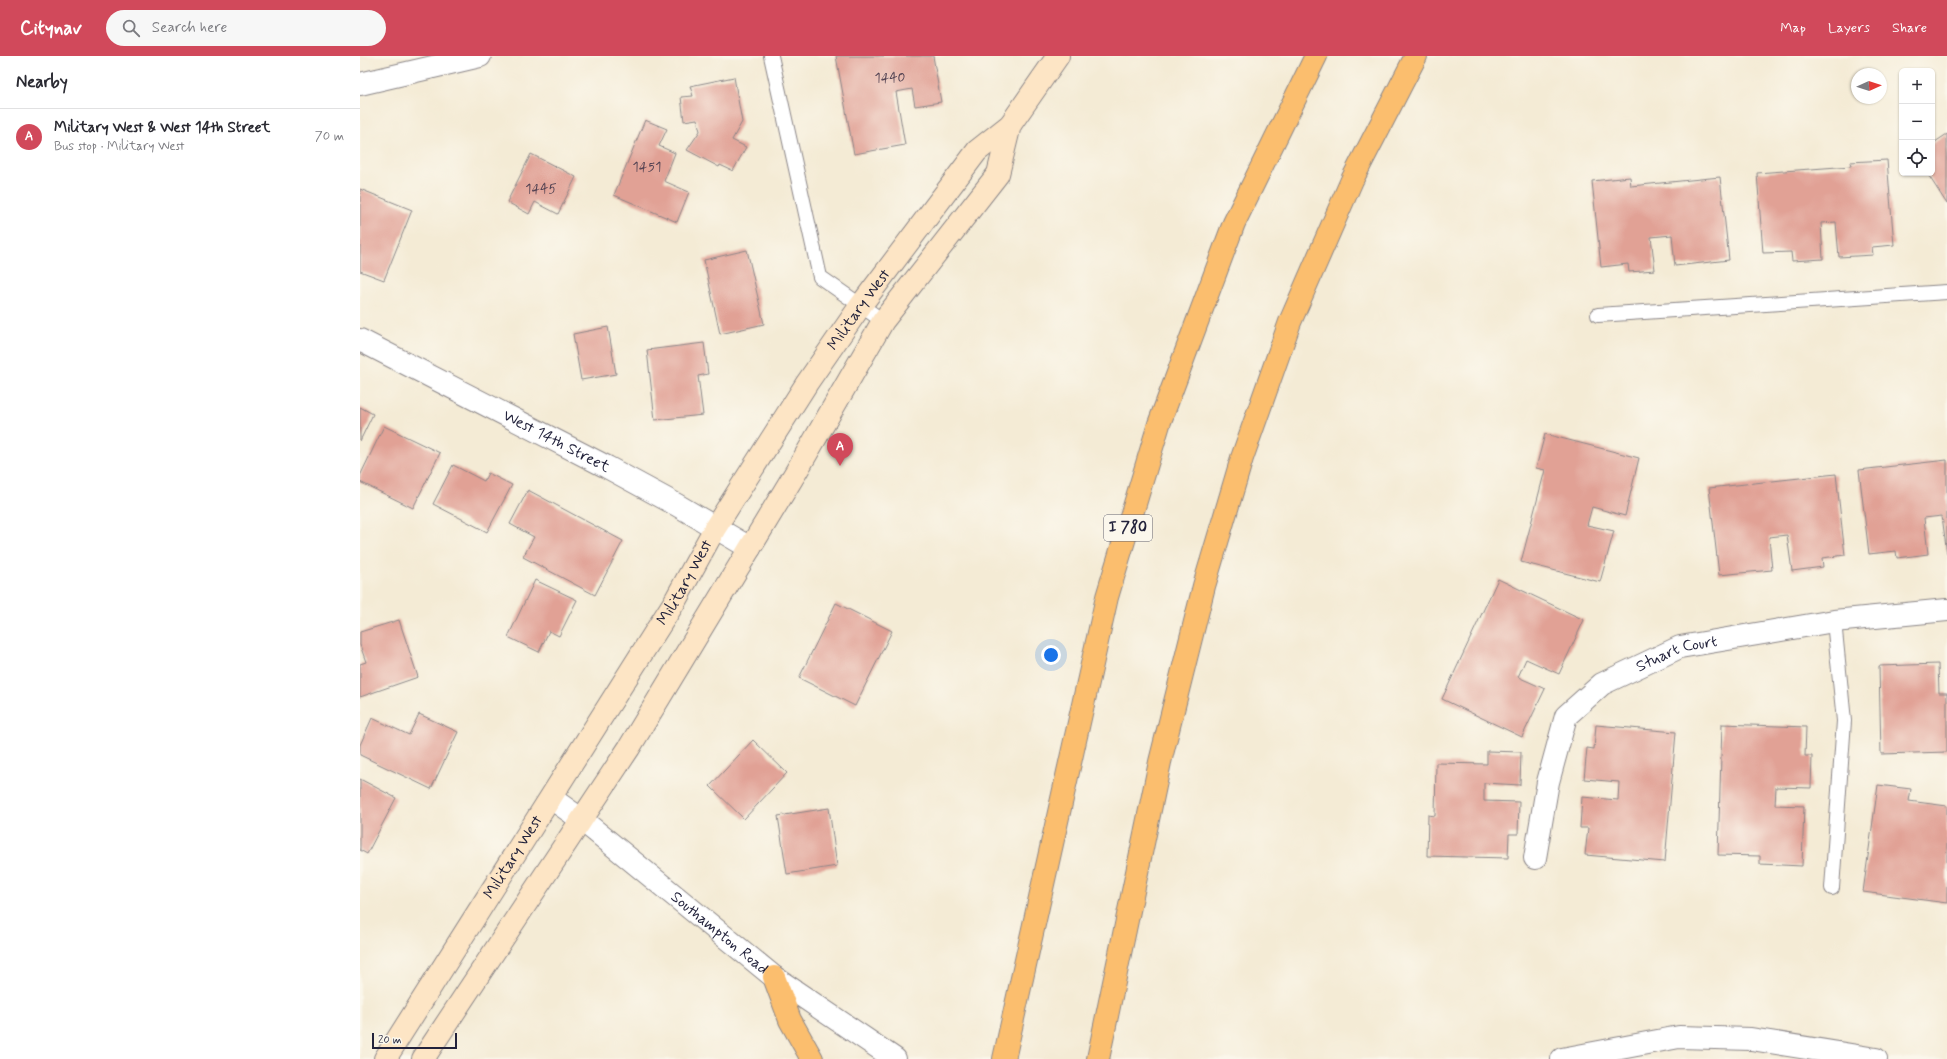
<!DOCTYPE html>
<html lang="en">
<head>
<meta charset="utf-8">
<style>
	body { margin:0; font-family:Mynerve,sans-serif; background:#f7f7f7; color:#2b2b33 }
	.controls { position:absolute; right:12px; top:12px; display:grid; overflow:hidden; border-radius:6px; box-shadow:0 1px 3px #0004 }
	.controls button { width:36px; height:36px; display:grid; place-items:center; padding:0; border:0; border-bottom:1px solid #e1e1e2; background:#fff; color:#2b2b33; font:20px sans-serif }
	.compass { position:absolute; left:1491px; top:12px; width:36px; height:36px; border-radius:50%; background:#fff; box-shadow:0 1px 3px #0004; rotate:87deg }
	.scale { position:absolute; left:12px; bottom:10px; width:85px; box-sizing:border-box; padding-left:4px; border:2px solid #22223b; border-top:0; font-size:11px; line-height:14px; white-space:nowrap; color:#22223b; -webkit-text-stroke:3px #fbf7ec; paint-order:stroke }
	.you { position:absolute; left:691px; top:599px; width:14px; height:14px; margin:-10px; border:3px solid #fff; border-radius:50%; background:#1a73e8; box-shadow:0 0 0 6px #1a73e833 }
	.badge { display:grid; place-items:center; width:26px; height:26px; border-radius:50%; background:#d1495b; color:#fff; font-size:13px; font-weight:700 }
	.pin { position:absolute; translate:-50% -33px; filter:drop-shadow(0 1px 2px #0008) }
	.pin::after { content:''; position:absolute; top:21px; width:14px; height:12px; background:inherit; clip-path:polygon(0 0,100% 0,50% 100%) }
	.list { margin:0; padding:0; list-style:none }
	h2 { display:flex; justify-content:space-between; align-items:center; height:52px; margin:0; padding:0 16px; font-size:17px }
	h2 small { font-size:13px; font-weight:400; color:#7c7c81 }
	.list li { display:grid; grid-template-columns:26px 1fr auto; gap:12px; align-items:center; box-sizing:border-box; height:56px; padding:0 16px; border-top:1px solid #e1e1e2 }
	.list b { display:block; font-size:15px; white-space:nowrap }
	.list p { margin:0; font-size:13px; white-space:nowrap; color:#7c7c81 }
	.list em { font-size:13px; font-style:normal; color:#7c7c81 }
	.icon { flex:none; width:22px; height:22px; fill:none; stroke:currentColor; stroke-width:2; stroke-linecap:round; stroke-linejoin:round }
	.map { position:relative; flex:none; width:1587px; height:1003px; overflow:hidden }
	header { display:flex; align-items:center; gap:24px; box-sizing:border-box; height:56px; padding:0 20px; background:#d1495b; color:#fff }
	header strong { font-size:19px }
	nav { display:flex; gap:22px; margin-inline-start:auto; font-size:14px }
	.search { width:280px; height:36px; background:#f7f7f7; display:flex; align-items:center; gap:10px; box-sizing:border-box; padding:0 14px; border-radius:22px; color:#7c7c81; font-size:15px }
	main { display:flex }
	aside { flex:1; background:#fff }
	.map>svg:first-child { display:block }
	.building { fill:#e1a195 }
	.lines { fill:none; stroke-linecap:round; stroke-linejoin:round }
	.service-casing { stroke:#8b8688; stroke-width:16 }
	.minor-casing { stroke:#8b8688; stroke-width:24 }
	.tertiary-casing { stroke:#8b8688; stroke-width:24 }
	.secondary-casing { stroke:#8b8688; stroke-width:24 }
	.motorway-casing { stroke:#8b8688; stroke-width:24 }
	.service { stroke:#fff; stroke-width:14 }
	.minor { stroke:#fff; stroke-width:22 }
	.tertiary { stroke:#fff; stroke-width:22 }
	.secondary { stroke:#fde5c5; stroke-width:22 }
	.motorway { stroke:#fbbe6e; stroke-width:22 }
	.labels { text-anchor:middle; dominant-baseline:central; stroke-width:4; stroke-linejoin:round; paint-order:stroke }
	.number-label { font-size:14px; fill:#524252 }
	.shield { fill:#fbf7ec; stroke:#636270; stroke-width:1 }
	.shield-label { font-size:15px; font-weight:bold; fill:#22223b }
	.street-label { font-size:16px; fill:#22223b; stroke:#fbf7ec }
</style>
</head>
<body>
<header>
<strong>Citynav</strong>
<div class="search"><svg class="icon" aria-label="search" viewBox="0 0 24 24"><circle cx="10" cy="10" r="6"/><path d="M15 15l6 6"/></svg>Search here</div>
<nav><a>Map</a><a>Layers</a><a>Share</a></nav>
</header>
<main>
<aside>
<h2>Nearby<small></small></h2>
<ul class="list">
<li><span class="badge">A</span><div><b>Military West &amp; West 14th Street</b><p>Bus stop · Military West</p></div><em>70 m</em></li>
</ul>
</aside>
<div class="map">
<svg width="1587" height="1003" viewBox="0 0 1587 1003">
	<rect width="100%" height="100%" fill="#fbf7ec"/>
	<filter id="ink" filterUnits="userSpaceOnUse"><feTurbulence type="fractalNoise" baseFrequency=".025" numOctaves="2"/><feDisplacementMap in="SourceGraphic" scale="8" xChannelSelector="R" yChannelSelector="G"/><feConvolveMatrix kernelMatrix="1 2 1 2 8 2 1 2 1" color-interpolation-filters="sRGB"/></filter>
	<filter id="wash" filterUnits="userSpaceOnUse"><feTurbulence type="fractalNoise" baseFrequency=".012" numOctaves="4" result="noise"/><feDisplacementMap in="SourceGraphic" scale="16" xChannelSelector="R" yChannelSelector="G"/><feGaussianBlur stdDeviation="0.9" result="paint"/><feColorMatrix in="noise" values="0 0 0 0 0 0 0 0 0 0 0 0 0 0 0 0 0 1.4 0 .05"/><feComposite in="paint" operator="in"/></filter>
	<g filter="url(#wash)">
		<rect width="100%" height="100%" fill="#f4ebd5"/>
		<g id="blocks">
			<path class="building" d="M476 0H573L581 46 555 50 552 33 536 36 545 89 494 98Z
				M374 21 382 66 372 84 386 91 373 115 360 109 359 111 327 94 340 75 337 63 324 65 321 41 333 40 330 30Z
				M285 64 307 73 299 90 315 97 304 125 329 136 317 166 254 139Z
				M1587 78V148L1567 117H1572V88Z
				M171 98 216 121 198 158 175 146 169 158 147 146Z
				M1527 104 1534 189 1512 191 1513 199 1479 201 1476 166 1461 167 1463 203 1432 205 1431 196 1403 197 1397 117 1491 110 1490 106Z
				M1270 121 1271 130 1360 121 1369 204 1315 210 1312 179 1291 181 1295 214 1269 216 1268 208 1241 211 1232 125Z
				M0 133 52 154 24 224 0 215Z
				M387 194 404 268 360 278 344 204Z
				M248 271 256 318 221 324 213 278Z
				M344 287 348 318 338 320 343 359 295 364 287 294Z
				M0 351 13 358 0 385Z
				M24 370 80 397 53 452 0 426V420Z
				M1185 378 1279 402 1265 460 1232 451 1227 469 1254 475 1240 526 1161 506 1185 414 1176 412Z
				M1587 404V498L1582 460 1564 462 1568 498 1537 502 1536 495 1509 498 1499 414Z
				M93 409 124 425 128 417 152 429 127 476 73 448Z
				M1476 418 1485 499 1462 502 1463 511 1432 515 1427 479 1409 481 1412 514 1359 519 1349 432Z
				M168 434 263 485 235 539 163 501 174 481 150 468Z
				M1138 523 1224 564 1199 618 1166 603 1158 621 1185 633 1162 681 1082 643Z
				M175 524 217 544 199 580 189 575 179 596 148 581Z
				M476 547 532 575 495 650 439 622Z
				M39 564 58 621 0 641V608L6 606 0 589V576Z
				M1578 608 1579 637H1587V696L1521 698 1519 610Z
				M59 658 98 676 71 733 0 699V689L12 662 49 679Z
				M1362 668 1446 671 1445 700H1452L1451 732 1416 731 1415 749 1444 750 1442 810 1400 808V800L1358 799Z
				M1236 669 1316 676 1305 806 1225 799 1228 772H1220L1222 741 1258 744 1259 726 1224 723 1227 692 1234 693Z
				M393 684 427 717 384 763 350 730Z
				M1127 695 1161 696 1160 729 1124 727V745L1159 746 1158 778H1149L1148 802 1067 800 1068 759 1075 760 1076 707 1127 708Z
				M0 723 36 742 7 798 0 794Z
				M1518 729 1551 733 1549 745 1587 750V847L1503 836Z
				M469 752 477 810 427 818 418 760Z"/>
		</g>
	</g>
	<g filter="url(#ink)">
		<use href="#blocks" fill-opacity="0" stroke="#8b8688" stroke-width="1"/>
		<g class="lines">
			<defs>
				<path id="service" d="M411 0 460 221 523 265
					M1238 259 1587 236
					M1472 832 1484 665 1474 565"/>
				<g id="minor">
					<path id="s1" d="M0 284 247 411 317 449 390 492"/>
					<path id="s2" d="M1175 802 1188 726 1206 660 1242 628 1320 591 1474 565 1587 554"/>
				</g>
				<g id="tertiary">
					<path d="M0 28 120 0"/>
					<path id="s3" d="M191 742 222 764 414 921 535 1003"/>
					<path d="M1202 1003 1319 981 1391 983 1516 1003"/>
				</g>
				<g id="secondary">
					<path id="s4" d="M25 1003 315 545 355 472 447 327 501 249 617 95 650 69 698 0"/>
					<path d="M63 1003 269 692 436 416 523 265 638 118 650 69"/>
				</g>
				<path id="motorway" d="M414 921 430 964 452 1003
					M644 1003 747 541 799 368 874 167 956 0
					M738 1003 800 706 844 530 882 402 930 266 992 124 1056 0"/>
			</defs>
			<use href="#service" class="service-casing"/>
			<use href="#minor" class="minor-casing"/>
			<use href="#tertiary" class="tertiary-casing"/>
			<use href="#secondary" class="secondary-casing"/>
			<use href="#motorway" class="motorway-casing"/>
			<use href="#service" class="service"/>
			<use href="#minor" class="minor"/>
			<use href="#tertiary" class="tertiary"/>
			<use href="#secondary" class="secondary"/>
			<use href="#motorway" class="motorway"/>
		</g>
	</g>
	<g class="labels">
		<g class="number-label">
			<text x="530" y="22">1440</text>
			<text x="287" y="111">1451</text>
			<text x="181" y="133">1445</text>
		</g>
		<rect class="shield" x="744" y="459" width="48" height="26" rx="3"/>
		<g class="shield-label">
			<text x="768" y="472">I 780</text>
		</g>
		<g class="street-label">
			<text stroke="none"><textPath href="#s4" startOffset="887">Military West</textPath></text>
			<text stroke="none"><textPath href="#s1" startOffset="221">West 14th Street</textPath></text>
			<text stroke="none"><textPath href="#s4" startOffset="563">Military West</textPath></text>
			<text stroke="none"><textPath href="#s2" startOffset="275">Stuart Court</textPath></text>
			<text stroke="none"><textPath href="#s4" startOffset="239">Military West</textPath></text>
			<text stroke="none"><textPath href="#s3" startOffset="216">Southampton Road</textPath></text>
		</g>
	</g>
</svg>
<div class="controls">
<button>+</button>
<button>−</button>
<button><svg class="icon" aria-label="locate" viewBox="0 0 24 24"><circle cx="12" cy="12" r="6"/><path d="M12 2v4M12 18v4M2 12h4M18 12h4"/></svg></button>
</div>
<svg class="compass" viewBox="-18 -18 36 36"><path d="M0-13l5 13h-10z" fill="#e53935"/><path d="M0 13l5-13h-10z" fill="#7c7c81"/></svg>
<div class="scale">20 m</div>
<div class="you"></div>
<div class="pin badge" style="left:480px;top:410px">A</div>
</div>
</main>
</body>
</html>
